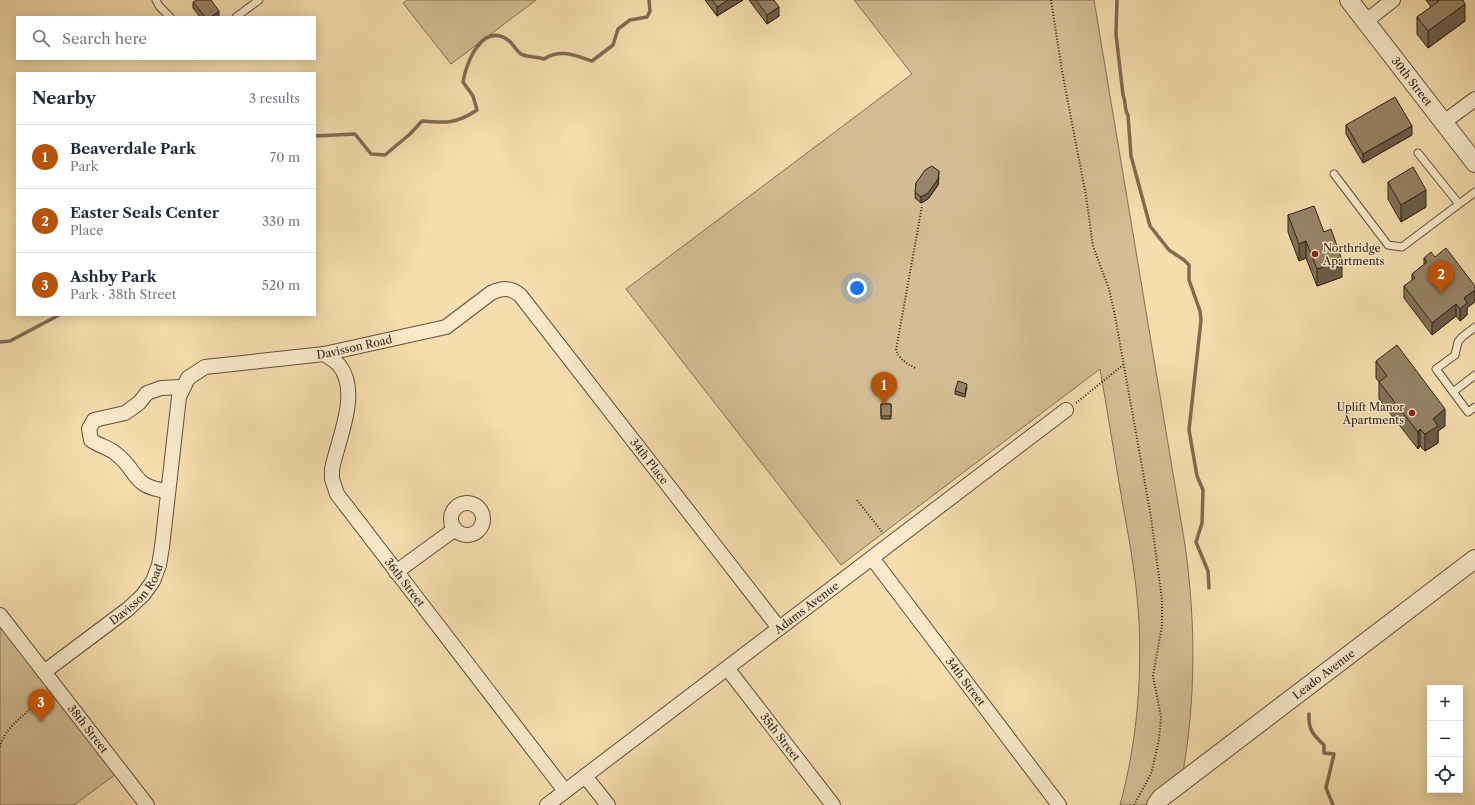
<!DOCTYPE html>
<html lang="en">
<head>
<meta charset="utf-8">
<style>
	body { margin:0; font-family:"Libre Caslon Text",serif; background:#f6f6f7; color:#1f2937 }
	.controls { position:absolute; right:12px; bottom:12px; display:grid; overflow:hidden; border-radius:0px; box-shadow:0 2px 10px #0003 }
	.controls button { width:36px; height:36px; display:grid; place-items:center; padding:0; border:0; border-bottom:1px solid #e0e1e3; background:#fff; color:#1f2937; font:20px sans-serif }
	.you { position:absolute; left:857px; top:288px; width:14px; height:14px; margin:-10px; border:3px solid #fff; border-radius:50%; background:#1a73e8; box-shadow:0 0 0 6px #1a73e833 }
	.badge { display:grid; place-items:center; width:26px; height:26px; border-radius:50%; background:#b45309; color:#fff; font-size:13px; font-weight:700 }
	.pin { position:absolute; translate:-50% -33px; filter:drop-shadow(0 1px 2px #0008) }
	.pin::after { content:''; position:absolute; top:21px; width:14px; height:12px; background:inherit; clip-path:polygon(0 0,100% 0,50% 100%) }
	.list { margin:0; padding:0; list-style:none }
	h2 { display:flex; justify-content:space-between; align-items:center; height:52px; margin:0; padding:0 16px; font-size:17px }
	h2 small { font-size:13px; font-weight:400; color:#747a83 }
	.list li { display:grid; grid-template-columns:26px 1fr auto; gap:12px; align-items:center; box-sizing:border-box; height:64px; padding:0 16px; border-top:1px solid #e0e1e3 }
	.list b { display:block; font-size:15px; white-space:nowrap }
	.list p { margin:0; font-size:13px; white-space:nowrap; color:#747a83 }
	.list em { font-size:13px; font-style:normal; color:#747a83 }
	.icon { flex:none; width:22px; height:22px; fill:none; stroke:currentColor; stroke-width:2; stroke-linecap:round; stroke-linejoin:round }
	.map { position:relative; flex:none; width:1475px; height:805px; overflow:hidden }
	.search { position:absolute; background:#fff; box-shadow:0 2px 10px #0003; left:16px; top:16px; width:300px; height:44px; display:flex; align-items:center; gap:10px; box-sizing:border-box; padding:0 14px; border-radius:0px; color:#747a83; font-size:15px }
	.panel { position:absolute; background:#fff; box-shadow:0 2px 10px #0003; left:16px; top:72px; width:300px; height:244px; border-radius:0px }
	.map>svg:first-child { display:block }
	.green { fill:#d4bd94; stroke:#826f56 }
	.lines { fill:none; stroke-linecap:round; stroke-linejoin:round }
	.stream { stroke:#7e6b52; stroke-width:3.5 }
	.service-casing { stroke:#62503c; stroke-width:9 }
	.minor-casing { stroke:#62503c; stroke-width:16 }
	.tertiary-casing { stroke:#62503c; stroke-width:20 }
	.path { stroke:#312117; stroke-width:2; stroke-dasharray:1 2; stroke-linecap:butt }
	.service { stroke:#f8e9ca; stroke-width:7 }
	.minor { stroke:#f8e9ca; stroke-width:14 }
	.tertiary { stroke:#f8e9ca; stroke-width:18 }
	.wall { fill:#827157; stroke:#312117 }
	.shaded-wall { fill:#6a5c47; stroke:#312117 }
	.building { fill:#978365; stroke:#312117 }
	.poi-dot { fill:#8f2418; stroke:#f8e9ca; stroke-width:1.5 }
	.labels { text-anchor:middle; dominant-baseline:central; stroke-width:3; stroke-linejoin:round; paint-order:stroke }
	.street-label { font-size:11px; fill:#312117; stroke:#f8e9ca }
	.poi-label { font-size:11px; fill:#312117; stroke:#f8e9ca; text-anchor:start }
</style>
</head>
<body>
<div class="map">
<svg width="1475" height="805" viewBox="0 0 1475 805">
	<rect width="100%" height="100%" fill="#f5ddad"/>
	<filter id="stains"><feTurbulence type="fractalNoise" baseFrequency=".005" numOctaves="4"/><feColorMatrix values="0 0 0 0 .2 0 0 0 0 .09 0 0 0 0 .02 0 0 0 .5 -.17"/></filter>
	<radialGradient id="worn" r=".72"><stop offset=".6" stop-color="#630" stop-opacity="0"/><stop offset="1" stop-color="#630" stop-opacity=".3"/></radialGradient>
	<path class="green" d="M407 0H536L451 64 403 3Z
		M854 0H1094L1185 545C1196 624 1196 700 1182 778L1147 805H1120C1136 746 1142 684 1139 622 1137 583 1130 544 1123 506 1115 460 1108 414 1100 369L841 565 626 289 912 74Z
		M0 615 120 771 74 805H0Z"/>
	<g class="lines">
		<path class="stream" d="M1117 0 1116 34 1123 95C1126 101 1124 109 1128 115L1131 156 1150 226 1169 250 1184 260 1189 265V280L1200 311 1201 320 1189 430 1197 476 1203 490 1202 523 1196 542 1208 571 1209 588
			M315 136 355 134 371 154 385 155 410 134 422 121C446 123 456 124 477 110L473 96 463 82C466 63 482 22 508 40 514 44 516 52 523 55 529 57 538 57 544 59 560 48 576 56 592 61L613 45 618 29 630 20 647 17 650 11 649 0
			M0 342 10 341 59 315
			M1309 714C1308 729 1313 735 1324 745V753L1334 754 1326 788 1333 805"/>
		<defs>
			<path id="service" d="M156 0 159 6 170 17
				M236 17 259 0
				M1418 153 1459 204
				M1334 174 1388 245 1402 247 1475 192
				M1475 327 1462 337 1458 342 1455 355 1436 369 1468 412 1475 407
				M1453 392 1475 375"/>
			<g id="minor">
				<path d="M1366 21 1393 0"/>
				<path d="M1444 122 1475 99"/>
				<path id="s1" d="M324 354C329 357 335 361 339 365 361 392 338 439 332 469V479L337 494 565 791"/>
				<path d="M168 491C130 487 139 470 115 453 108 447 99 446 91 440L89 429 94 420 125 413 139 403 147 393 161 388 182 387"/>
				<circle cx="467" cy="519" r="16"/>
				<path id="s2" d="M872 558 1059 805"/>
				<path d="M396 572 455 529"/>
				<path id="s3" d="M0 615 147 805"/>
				<path id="s4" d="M727 668 833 805"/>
				<path id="s5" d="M44 672 128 609 143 595 153 581 159 565 162 547 179 397 188 378 205 367 324 354 446 327 491 293C502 288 510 287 520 295L779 628"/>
				<path d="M585 776 608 805"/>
				<path id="s6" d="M547 805 1066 410"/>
			</g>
			<g id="tertiary">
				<path id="s7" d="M1349 0 1475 163"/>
				<path id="s8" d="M1156 805 1161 798 1475 559"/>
			</g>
		</defs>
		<use href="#service" class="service-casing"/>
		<use href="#minor" class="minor-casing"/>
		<use href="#tertiary" class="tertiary-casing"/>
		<path class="path" d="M1051 0 1062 71 1086 196 1093 246 1109 289 1115 316 1151 517 1162 600V625L1153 676 1161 717 1159 740 1151 774 1134 805
			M915 368C906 363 899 359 896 350L922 206
			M1076 403 1123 365
			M857 500 883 533
			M0 747C5 728 19 720 32 707 36 703 40 697 44 692"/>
		<use href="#service" class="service"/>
		<use href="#minor" class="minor"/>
		<use href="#tertiary" class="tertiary"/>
	</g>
	<path class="wall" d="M705 0H743L717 16Z
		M749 0H774L779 16 767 24Z
		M1426 0H1463L1465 21 1428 48 1417 34V17L1431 7Z
		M193 2 219 17H200L193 8Z
		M1346 125 1412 135 1363 163 1346 134Z
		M939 177 938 185 928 199 921 203 915 198 916 183Z
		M1388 182 1426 207 1401 222 1388 199Z
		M1288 215 1324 232 1342 277 1317 286 1306 258 1299 261 1288 232Z
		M1424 258 1467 308V315L1460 321 1456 316 1432 335 1404 298V286L1412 281V274L1424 265Z
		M1376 361 1445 426 1438 431V443L1425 451 1420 446 1418 449 1379 399V382L1376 378Z
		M967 387 965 397 955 394V391Z
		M881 404H891V419H881Z"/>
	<path class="shaded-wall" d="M728 0H743L717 16V7Z
		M1465 4V21L1428 48V31Z
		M779 7V16L767 24V15Z
		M219 11V17H211Z
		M1412 126V135L1363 163V154Z
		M939 171 938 185 928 199 921 203V197Z
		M1426 190V207L1401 222V205Z
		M1306 241V258L1299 261V244Z
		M1342 260V277L1317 286V269Z
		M1475 290V302L1467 308V315L1460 321V309L1464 298Z
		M1456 304V316L1432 335V323Z
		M1445 409V426L1438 431V443L1425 451V434L1433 419Z
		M1420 429V446L1418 449V432Z"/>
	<path class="building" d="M197 0H211L219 11 211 17H205L193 2Z
		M712 0H728L717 7Z
		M756 0H774L779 7 767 15Z
		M1438 0H1463L1465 4 1428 31 1417 17 1439 1Z
		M1395 97 1412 126 1363 154 1346 125Z
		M932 166 939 171 938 179 928 193 921 197 915 192 916 183 925 170Z
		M1413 167 1426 190 1401 205 1388 182Z
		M1314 206 1324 232 1331 229 1342 260 1317 269 1306 241 1299 244 1288 215Z
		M1446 248 1475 286V290L1464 298 1467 303 1460 309 1456 304 1432 323 1404 286 1415 278 1412 274 1427 262 1424 258 1431 252 1435 257Z
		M1397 345 1445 409 1433 419 1438 426 1425 434 1420 429 1418 432 1379 382 1387 376 1376 361Z
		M958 381 967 384 965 394 955 391Z
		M881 404H891V416H881Z"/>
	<g class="poi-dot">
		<circle cx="1315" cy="254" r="4"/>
		<circle cx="1412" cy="413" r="4"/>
	</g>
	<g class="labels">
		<g class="street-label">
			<text stroke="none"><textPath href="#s7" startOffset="103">30th Street</textPath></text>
			<text stroke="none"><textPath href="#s5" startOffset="521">Davisson Road</textPath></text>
			<text stroke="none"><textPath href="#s5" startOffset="913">34th Place</textPath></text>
			<text stroke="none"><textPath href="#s1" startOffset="264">36th Street</textPath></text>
			<text stroke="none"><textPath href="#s5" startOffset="122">Davisson Road</textPath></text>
			<text stroke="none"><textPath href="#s6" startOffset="326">Adams Avenue</textPath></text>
			<text stroke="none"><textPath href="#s8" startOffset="213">Leado Avenue</textPath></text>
			<text stroke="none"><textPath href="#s2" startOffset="155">34th Street</textPath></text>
			<text stroke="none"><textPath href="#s3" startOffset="144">38th Street</textPath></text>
			<text stroke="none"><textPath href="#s4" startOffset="87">35th Street</textPath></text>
		</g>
		<g class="poi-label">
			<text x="1323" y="248">Northridge<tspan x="1323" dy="13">Apartments</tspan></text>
			<text x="1404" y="407" text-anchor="end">Uplift Manor<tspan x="1404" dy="13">Apartments</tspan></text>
		</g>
	</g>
	<rect width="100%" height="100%" filter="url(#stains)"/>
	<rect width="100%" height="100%" fill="url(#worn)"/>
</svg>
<div class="controls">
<button>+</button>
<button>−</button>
<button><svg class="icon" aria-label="locate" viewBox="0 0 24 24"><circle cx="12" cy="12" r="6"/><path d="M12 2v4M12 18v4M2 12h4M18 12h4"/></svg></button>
</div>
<div class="you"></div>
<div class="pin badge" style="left:884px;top:405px">1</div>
<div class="pin badge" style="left:1441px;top:294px">2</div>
<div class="pin badge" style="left:41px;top:722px">3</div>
<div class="search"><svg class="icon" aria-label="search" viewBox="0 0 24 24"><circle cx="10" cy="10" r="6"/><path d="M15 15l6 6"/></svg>Search here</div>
<section class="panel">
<h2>Nearby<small>3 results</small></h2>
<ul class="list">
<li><span class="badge">1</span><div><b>Beaverdale Park</b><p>Park</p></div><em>70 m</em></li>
<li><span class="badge">2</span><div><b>Easter Seals Center</b><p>Place</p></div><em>330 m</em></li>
<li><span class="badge">3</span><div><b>Ashby Park</b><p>Park · 38th Street</p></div><em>520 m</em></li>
</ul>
</section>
</div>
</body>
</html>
